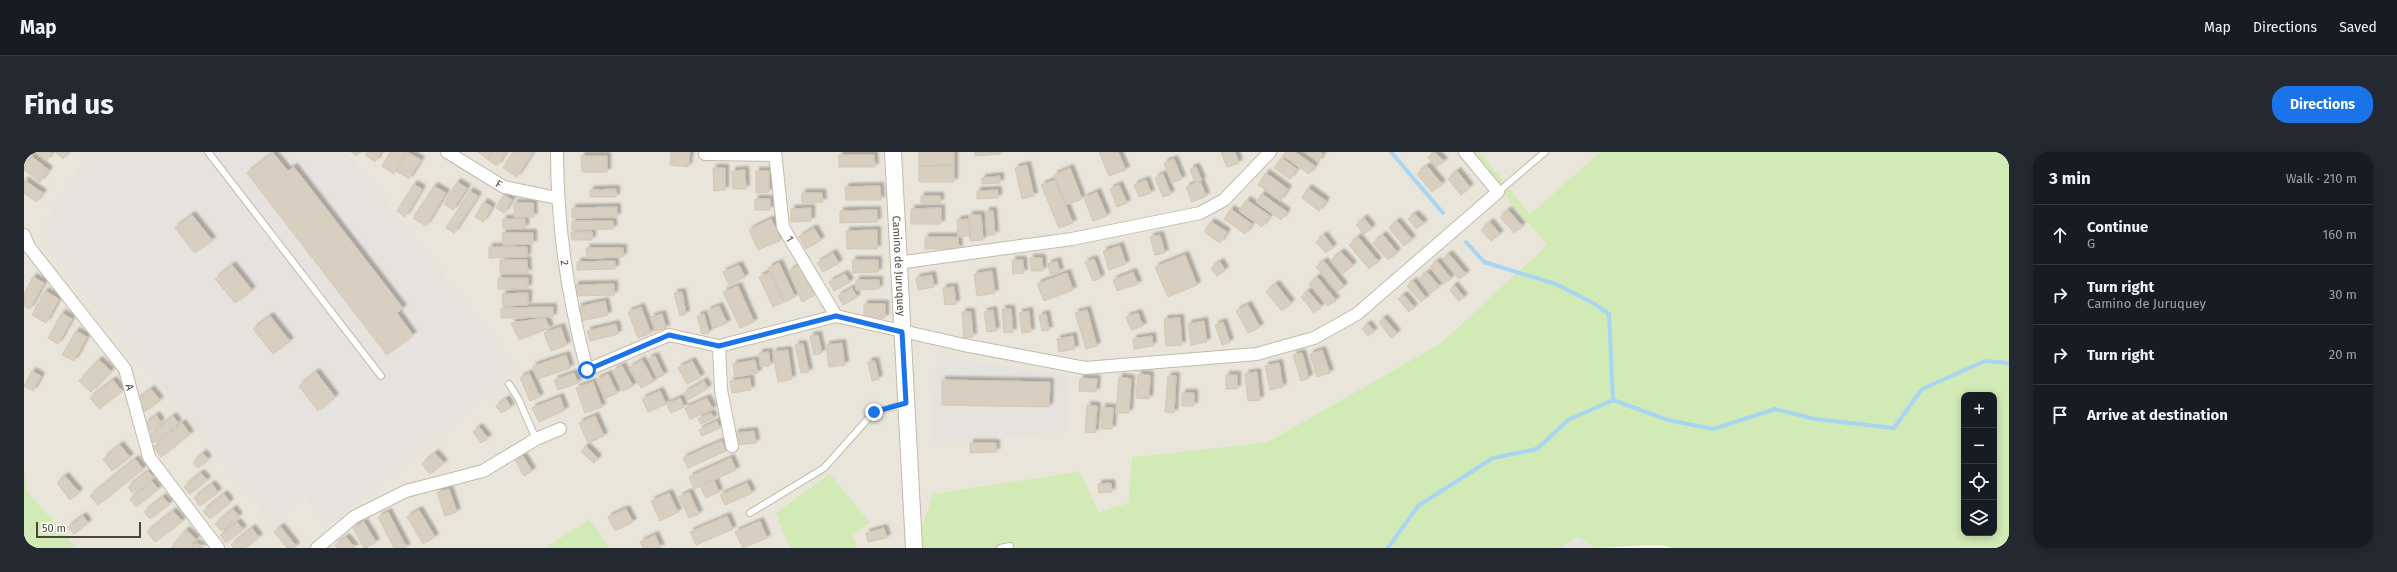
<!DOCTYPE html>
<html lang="en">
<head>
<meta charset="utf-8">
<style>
	body { margin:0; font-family:"Fira Sans",sans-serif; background:#242831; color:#f1f3f6 }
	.controls { position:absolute; right:12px; bottom:12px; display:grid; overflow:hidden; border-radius:8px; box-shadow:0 2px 10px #0003 }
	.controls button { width:36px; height:36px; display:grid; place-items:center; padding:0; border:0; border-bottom:1px solid #363941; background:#171b24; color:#f1f3f6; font:20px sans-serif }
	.scale { position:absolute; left:12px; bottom:10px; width:105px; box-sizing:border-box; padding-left:4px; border:2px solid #4b4439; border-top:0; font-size:11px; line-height:14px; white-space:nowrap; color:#4b4439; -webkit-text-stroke:3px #fff; paint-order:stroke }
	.stop { position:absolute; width:12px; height:12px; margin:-9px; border:3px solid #1a73e8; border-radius:50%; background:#fff }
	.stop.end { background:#1a73e8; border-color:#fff; box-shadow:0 1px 4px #0008 }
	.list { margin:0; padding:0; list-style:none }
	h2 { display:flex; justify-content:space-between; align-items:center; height:52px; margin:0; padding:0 16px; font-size:17px }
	h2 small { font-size:13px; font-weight:400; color:#9ea1a6 }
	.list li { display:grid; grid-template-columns:26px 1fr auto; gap:12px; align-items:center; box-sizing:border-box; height:60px; padding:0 16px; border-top:1px solid #363941 }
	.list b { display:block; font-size:15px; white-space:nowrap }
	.list p { margin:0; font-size:13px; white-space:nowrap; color:#9ea1a6 }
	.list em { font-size:13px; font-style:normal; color:#9ea1a6 }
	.icon { flex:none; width:22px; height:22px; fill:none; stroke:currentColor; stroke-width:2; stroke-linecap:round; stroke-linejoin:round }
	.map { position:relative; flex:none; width:1985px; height:396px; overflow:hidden; border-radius:16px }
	header { display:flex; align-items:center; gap:24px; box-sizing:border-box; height:56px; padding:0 20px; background:#171b24; border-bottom:1px solid #363941 }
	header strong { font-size:19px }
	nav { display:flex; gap:22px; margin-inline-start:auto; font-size:14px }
	.intro { display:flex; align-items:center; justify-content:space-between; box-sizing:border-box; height:96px; padding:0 24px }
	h1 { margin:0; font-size:28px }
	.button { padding:10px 18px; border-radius:16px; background:#1a73e8; color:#fff; font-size:14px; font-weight:700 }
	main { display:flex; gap:24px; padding:0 24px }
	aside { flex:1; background:#171b24; border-radius:16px; box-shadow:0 2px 10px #0003 }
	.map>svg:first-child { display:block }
	.residential { fill:#eae5da }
	.industrial { fill:#e6e2dd }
	.green { fill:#d2eab5; fill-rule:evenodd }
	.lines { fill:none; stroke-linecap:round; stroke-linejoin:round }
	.stream { stroke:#a9d4f2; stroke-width:4 }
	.building { fill:#d8cfc1; stroke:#d3c7b4; filter:url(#shadow) }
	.service-casing { stroke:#c2bbae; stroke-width:8 }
	.minor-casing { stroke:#c2bbae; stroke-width:14 }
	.tertiary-casing { stroke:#c2bbae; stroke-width:18 }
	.service { stroke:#fff; stroke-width:6 }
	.minor { stroke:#fff; stroke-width:12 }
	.tertiary { stroke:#fff; stroke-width:16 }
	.route { stroke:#1a73e8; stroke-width:5 }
	.labels { text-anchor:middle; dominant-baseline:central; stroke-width:3.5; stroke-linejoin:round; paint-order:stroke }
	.street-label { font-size:11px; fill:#4b4439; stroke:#fff }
</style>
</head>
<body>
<header>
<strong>Map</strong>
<nav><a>Map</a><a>Directions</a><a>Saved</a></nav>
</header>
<div class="intro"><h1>Find us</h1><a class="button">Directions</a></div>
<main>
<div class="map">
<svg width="1985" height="396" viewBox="0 0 1985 396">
	<defs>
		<filter id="shadow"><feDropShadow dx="3.5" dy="-3.5" stdDeviation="1" flood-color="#0004"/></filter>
	</defs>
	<rect width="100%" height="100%" fill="#f6f3ec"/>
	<path class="residential" d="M0 0H1444L1523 93 1417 191 1244 290 1108 305 1104 351 1073 360 1056 319 909 342 898 376 882 396H834L827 383 846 371 751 361 766 396H586L565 367 521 396H53L4 340 0 320Z
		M1456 0H1576L1506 62Z"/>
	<path class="industrial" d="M53 0H323L493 217 305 374 281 343 247 370 22 90 24 65 61 8Z
		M913 205 1040 222 1045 233 1043 280 906 291Z
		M1554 385 1573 396H1535Z"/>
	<path class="green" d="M1444 0H1456L1506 62 1576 0H1985V396H1648C1638 390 1589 396 1573 396 1567 395 1560 388 1554 385L1535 396H882L898 376 909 342 1056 319 1074 360 1104 351 1108 305 1244 290 1417 191 1523 93ZM1940 243H1970V381H1940Z
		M0 320 4 340 53 396H0Z
		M806 322 846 371 828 383 834 396H766L751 361Z
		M565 367 586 396H521Z"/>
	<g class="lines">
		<path class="stream" d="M1367 0 1419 61
			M1442 90 1460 110 1532 132 1569 151 1585 162 1589 248
			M1364 396 1394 354 1469 306 1513 297 1544 268 1589 248 1644 268 1689 277 1751 257 1791 267 1870 276 1898 237 1961 209 1985 211"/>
	</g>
	<path class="building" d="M11 0H27L28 1 22 9Z
		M31 0H45L39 7Z
		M327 0H336L333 4Z
		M343 0H357L351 10 341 3Z
		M367 0H383L370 22 358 14Z
		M383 0 397 8 385 27 372 19Z
		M454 0H469L464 8Z
		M469 0H482L473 14 464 8Z
		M489 0H509L493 25 479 16Z
		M647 0H666L664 15 646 13Z
		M895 0H930V13L895 14Z
		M951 0H976L977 2 951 4Z
		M1075 0H1094L1102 18 1085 24Z
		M1197 0H1211L1215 11 1203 15Z
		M1261 0H1271L1291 14 1285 22 1259 4Z
		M1283 0H1296L1299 2 1294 10 1282 1Z
		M1410 0 1420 9 1412 15 1404 5Z
		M249 1 264 19 270 15 379 156 373 161 389 183 363 203 223 21Z
		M815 3H850L851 15H815Z
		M7 4 25 18 16 30 0 18V14Z
		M557 4H583V20H558Z
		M1258 6 1273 17 1266 27 1250 16Z
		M1150 7 1158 27 1148 31 1140 11Z
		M930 13V30H895V14Z
		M1003 13 1010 44 998 47 991 16Z
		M1403 14 1418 32 1408 40 1393 22Z
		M1172 15 1178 28 1171 31 1166 17Z
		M689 16H701V38L690 39Z
		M1046 16 1058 47 1042 53 1030 23Z
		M721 18 722 37H709L708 19Z
		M732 19H745V40L732 41Z
		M1433 19 1446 35 1437 43 1424 27Z
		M1242 21 1264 37 1256 49 1234 33Z
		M1139 22 1147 42 1139 45 1131 26Z
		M976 24V31L958 32V26Z
		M0 28 19 41 12 50 0 41Z
		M1031 28 1049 71 1035 76 1017 33Z
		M1122 28 1127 41 1115 45 1110 33Z
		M1176 29 1182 44 1168 50 1162 35Z
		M433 30 443 36 429 58 420 52Z
		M390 32 398 37 381 65 373 59Z
		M1095 33 1103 51 1093 55 1086 37Z
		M410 34 422 41 402 74 389 66Z
		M856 34 857 48H822L821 35Z
		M1284 36 1302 49 1295 59 1278 46Z
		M592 37V45H566V38Z
		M974 38V46L953 47V39Z
		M446 39 454 44 430 81 422 76Z
		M1073 40 1083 64 1069 69 1060 46Z
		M778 41H798L799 50 778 51Z
		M480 42 488 48 480 61 472 56Z
		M1238 42 1263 60 1257 68 1232 50Z
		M897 44H916V51H897Z
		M731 47H746V58H731Z
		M1223 48 1246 64 1238 75 1215 59Z
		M460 50 468 55 459 70 451 65Z
		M490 51H509L510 65H490Z
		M593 55V65L548 66V56Z
		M787 56V69L767 70V57Z
		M917 56V72H887V57Z
		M1207 57 1228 72 1221 82 1200 67Z
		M853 58V70L816 71V59Z
		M1484 58 1498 74 1490 81 1476 65Z
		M962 59H969L971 83H964Z
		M1391 62 1400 71 1392 77 1384 67Z
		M168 63 188 88 171 101 151 76Z
		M945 63H957L959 88 946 89Z
		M1340 66 1348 76 1340 82 1332 73Z
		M479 67H501V76H479Z
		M747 67 757 88 734 98 725 78Z
		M945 67 946 84 934 85 933 68Z
		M548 69H589V77L548 78Z
		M1373 69 1388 87 1380 94 1365 76Z
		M1187 70 1203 80 1196 91 1180 80Z
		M1466 70 1476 82 1467 89 1457 78Z
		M790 76 797 88 782 97 775 85Z
		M853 78V97H823L822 79Z
		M547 80H568V88H548Z
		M478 81H509V92L479 93Z
		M1136 83 1141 101 1131 103 1126 85Z
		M1300 83 1309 95 1302 101 1292 90Z
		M1359 83 1373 100 1364 108 1349 91Z
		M901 85H934L935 97H901Z
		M1334 85 1354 109 1345 117 1325 93Z
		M1096 94 1102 112 1085 118 1079 99Z
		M465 95H503V105L465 106Z
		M562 96H599V105L563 106Z
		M1317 100 1329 113 1318 122 1307 108Z
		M809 101 815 111 799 120 793 111Z
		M1425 102 1442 122 1435 127 1419 107Z
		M1161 103 1173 133 1144 145 1131 115Z
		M1006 106H1018L1019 119H1007Z
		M1070 107 1077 126 1069 129 1061 110Z
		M476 108H503L504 121H476Z
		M828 108H854V120L829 121Z
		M988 108H999L1000 121 989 122Z
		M591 109V117L553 118V110Z
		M1033 109 1036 120 1026 122 1024 112Z
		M1300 109 1320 134 1313 140 1292 115Z
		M1413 109 1427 126 1420 132 1406 115Z
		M1196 110 1201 118 1193 124 1187 116Z
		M755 111 771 145 760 150 744 116Z
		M208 113 228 138 211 151 191 127Z
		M715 113 721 125 705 133 699 120Z
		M776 113 794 141 778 150 765 119Z
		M968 119 971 141 953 144 950 122Z
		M746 120 760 150 749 155 735 125Z
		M1109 120 1114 132 1093 139 1089 128Z
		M1403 120 1415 134 1407 141 1395 127Z
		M1043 121 1049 138 1020 149 1013 132Z
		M821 122 826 130 810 139 805 130Z
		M908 123 910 135 894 138 892 126Z
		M9 125 20 131 6 157 0 154V142Z
		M1293 125 1312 148 1304 154 1285 132Z
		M474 126H504V136L474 137Z
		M832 128H855V137L832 138Z
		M1389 129 1402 146 1397 150 1383 134Z
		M590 132V143L551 144V133Z
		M1252 132 1267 151 1258 159 1242 140Z
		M1430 133 1440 145 1435 149 1426 138Z
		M714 134 730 170 716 176 699 140Z
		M930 135 932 152 921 153 919 136Z
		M828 136 833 145 819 153 814 144Z
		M21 139 35 147 22 171 8 163Z
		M1284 139 1297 154 1290 161 1277 145Z
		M658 140 662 162 656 164 650 141Z
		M504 141V153L479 154 478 142Z
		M1380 143 1390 155 1385 160 1374 147Z
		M581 149 584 163 557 169 554 155Z
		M840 152H861V166H840Z
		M1224 153 1236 175 1224 181 1212 159Z
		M695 154 703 171 691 176 683 159Z
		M529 155V165L477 166V156Z
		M617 155 627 181 614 186 604 160Z
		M978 157H987L989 180 980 181Z
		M969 158 972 179 963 180 960 160Z
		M1063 158 1073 194 1062 197 1051 161Z
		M1005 159 1007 180 998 181 995 161Z
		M938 160H947L949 185 940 186Z
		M38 161 48 167 34 192 24 186Z
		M1114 161 1119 174 1107 178 1102 165Z
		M638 162 642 176 631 179 627 165Z
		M680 162 685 181 678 182 673 164Z
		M1022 162 1025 178 1018 179 1015 164Z
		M246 164 266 189 249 202 229 177Z
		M521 166 526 176 495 188 487 171Z
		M1156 166 1158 193 1142 194 1140 167Z
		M1360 166 1373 181 1367 186 1355 170Z
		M1180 169 1183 190 1167 193 1164 172Z
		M1199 170 1206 190 1198 193 1191 173Z
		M592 172 594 182 566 189 563 179Z
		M1344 172 1350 179 1344 184 1338 177Z
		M537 175 543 193 527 199 520 181Z
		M52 179 63 185 50 209 38 203Z
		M794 183 798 201 790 203 786 184Z
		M1049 184 1051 197 1035 200 1033 187Z
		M1128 184 1129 194 1110 197 1109 187Z
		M818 191 821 213 805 215 802 193Z
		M779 192 785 220 777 221 771 193Z
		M764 198 768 227 754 230 749 200Z
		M1298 198 1306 221 1293 225 1286 202Z
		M745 200 746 214H736L735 201Z
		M1278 201 1285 226 1277 229 1269 203Z
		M542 203 546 216 514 227 509 214Z
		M631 204 640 223 633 226 624 207Z
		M75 208 87 219 67 240 55 229Z
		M618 208 630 229 617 236 605 216Z
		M731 208 734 221 711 225 709 212Z
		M668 209 677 225 663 232 654 216Z
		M851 209 855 227 848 229 844 210Z
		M1255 211 1259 235 1246 238 1241 214Z
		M598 214 609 234 599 239 589 219Z
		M8 219 17 224 9 239 0 234Z
		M292 220 311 245 294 259 275 234Z
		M1233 220 1236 248 1224 249 1221 222Z
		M505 221 516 245 506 249 496 226Z
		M550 221 554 231 534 238 530 228Z
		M584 222 593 241 581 247 572 228Z
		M1114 222 1126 223 1125 247 1112 246Z
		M1202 223H1213V237H1202Z
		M1144 224H1152L1150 261 1141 260Z
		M1095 225 1107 227 1105 261H1092Z
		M726 226 727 238 708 241 706 229Z
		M1056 226 1073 227 1072 240 1055 239Z
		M89 228 98 239 75 257 66 246Z
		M918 228 1026 230 1025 255 918 253Z
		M680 229 684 236 664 248 660 241Z
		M569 230 578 255 561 261 552 236Z
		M127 237 136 248 121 260 112 249Z
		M636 239 642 252 624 260 618 247Z
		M1158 241H1170V254H1158Z
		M536 245 541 258 515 270 508 256Z
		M656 246 660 255 647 261 643 252Z
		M683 246 689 257 666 267 661 256Z
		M482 247 487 255 477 261 472 254Z
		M1063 253 1073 254 1071 281 1061 280Z
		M1078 255 1089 256 1088 277H1077Z
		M687 261 690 266 677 272 674 267Z
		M132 263 137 270 126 279 121 272Z
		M149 264 154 271 129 291 124 285Z
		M571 264 580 284 564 291 555 271Z
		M693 269 696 276 678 284 675 278Z
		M158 271 166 282 137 305 129 295Z
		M455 275 464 286 457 291 449 280Z
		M730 279 732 291 712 293 711 281Z
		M698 289 702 299 664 316 659 306Z
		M946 291H972V300L946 301Z
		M96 293 106 305 88 319 79 307Z
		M562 294 574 306 570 311 557 300Z
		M179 301 184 307 174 316 169 310Z
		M411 301 420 311 406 322 398 312Z
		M499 304 508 319 500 324 491 308Z
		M707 306 712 318 670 337 665 325Z
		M111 307 119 317 74 353 66 344Z
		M124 319 129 325 108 341 104 335Z
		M177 321 183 328 166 342 160 335Z
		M41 324 55 340 46 348 33 331Z
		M690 328 695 340 682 346 676 334Z
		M128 329 134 337 112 355 106 347Z
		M723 331 728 341 701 353 696 343Z
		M1087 331 1088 340 1075 341 1074 332Z
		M188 332 194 340 176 354 170 346Z
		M425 337 433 360 421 364 413 340Z
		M665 340 675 362 665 366 655 345Z
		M645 341 654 360 636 369 627 349Z
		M200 342 206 350 186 367 179 359Z
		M139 345 145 352 126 367 120 360Z
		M209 357 215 364 197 379 191 372Z
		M602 357 609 370 591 379 584 365Z
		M395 358 411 385 399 392 383 365Z
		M149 359 158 369 131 390 123 380Z
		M364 360 383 396H370L354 365Z
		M59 364 64 371 50 382 44 375Z
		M703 364 709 377 672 393 666 380Z
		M736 369 743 386 719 396 711 380Z
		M213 370 219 377 202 391 196 383Z
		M340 370 352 390 342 396H340L329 376Z
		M257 375 272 394 269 396H263L250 380Z
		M228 376 235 385 221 396H210L207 393Z
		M860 376 863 386 844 390 842 381Z
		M162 378 172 387 165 396H147Z
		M631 383 637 396H619L616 390Z
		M322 385 331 396H313L311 393Z
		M172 391 179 396H167Z"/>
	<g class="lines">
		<defs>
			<path id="service" d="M184 0 357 224
				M1474 40 1521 0
				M485 232 494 246 512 287
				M726 361 800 316 850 260 881 252
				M976 396 986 394"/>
			<g id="minor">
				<path id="s1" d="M423 0 480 35 533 46"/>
				<path id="s2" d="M533 0C533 74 544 147 563 218L645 183 695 194 812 164 940 193 1061 216 1233 202 1290 186 1333 162 1474 40 1441 0"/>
				<path id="s3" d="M751 0 759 75 812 164"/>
				<path d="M681 2 751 3"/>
				<path id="s4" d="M0 83 5 95 101 217 125 305 194 396"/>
				<path d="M873 111 1048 87 1176 61 1200 48 1246 0"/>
				<path d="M695 194 697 238 708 294"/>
				<path d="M293 396 330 365 382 339 459 319 512 287 536 277"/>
			</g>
			<g id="tertiary">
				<path id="s5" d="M869 0 890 396"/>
			</g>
		</defs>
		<use href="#service" class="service-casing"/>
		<use href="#minor" class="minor-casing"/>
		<use href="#tertiary" class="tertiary-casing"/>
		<use href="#service" class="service"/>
		<use href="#minor" class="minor"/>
		<use href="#tertiary" class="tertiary"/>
	</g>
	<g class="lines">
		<path class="route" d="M563 218 645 183 695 194 812 164 878 180 882 251 850 260"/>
	</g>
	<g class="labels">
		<g class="street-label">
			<text stroke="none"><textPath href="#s1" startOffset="61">F</textPath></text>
			<text stroke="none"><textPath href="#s3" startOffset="89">1</textPath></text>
			<text stroke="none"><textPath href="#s2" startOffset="111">2</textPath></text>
			<text stroke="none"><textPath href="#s5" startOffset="114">Camino de Juruquey</textPath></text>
			<text stroke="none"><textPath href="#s4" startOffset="187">A</textPath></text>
		</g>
	</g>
</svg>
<div class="controls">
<button>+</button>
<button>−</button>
<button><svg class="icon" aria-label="locate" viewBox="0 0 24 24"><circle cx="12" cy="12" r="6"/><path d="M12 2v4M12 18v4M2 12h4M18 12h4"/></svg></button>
<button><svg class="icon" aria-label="layers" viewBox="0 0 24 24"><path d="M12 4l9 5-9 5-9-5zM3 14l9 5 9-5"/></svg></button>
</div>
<div class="scale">50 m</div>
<div class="stop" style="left:563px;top:218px"></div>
<div class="stop end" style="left:850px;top:260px"></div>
</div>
<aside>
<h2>3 min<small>Walk · 210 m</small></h2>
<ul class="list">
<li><svg class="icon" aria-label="ahead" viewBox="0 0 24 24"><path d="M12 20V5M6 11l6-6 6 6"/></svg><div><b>Continue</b><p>G</p></div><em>160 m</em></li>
<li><svg class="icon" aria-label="right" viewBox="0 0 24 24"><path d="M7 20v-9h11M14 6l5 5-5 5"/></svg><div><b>Turn right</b><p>Camino de Juruquey</p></div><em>30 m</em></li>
<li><svg class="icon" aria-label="right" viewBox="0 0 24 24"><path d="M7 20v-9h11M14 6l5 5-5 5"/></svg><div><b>Turn right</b></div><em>20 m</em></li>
<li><svg class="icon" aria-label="arrive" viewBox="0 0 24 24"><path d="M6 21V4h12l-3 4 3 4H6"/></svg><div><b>Arrive at destination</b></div></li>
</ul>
</aside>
</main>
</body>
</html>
